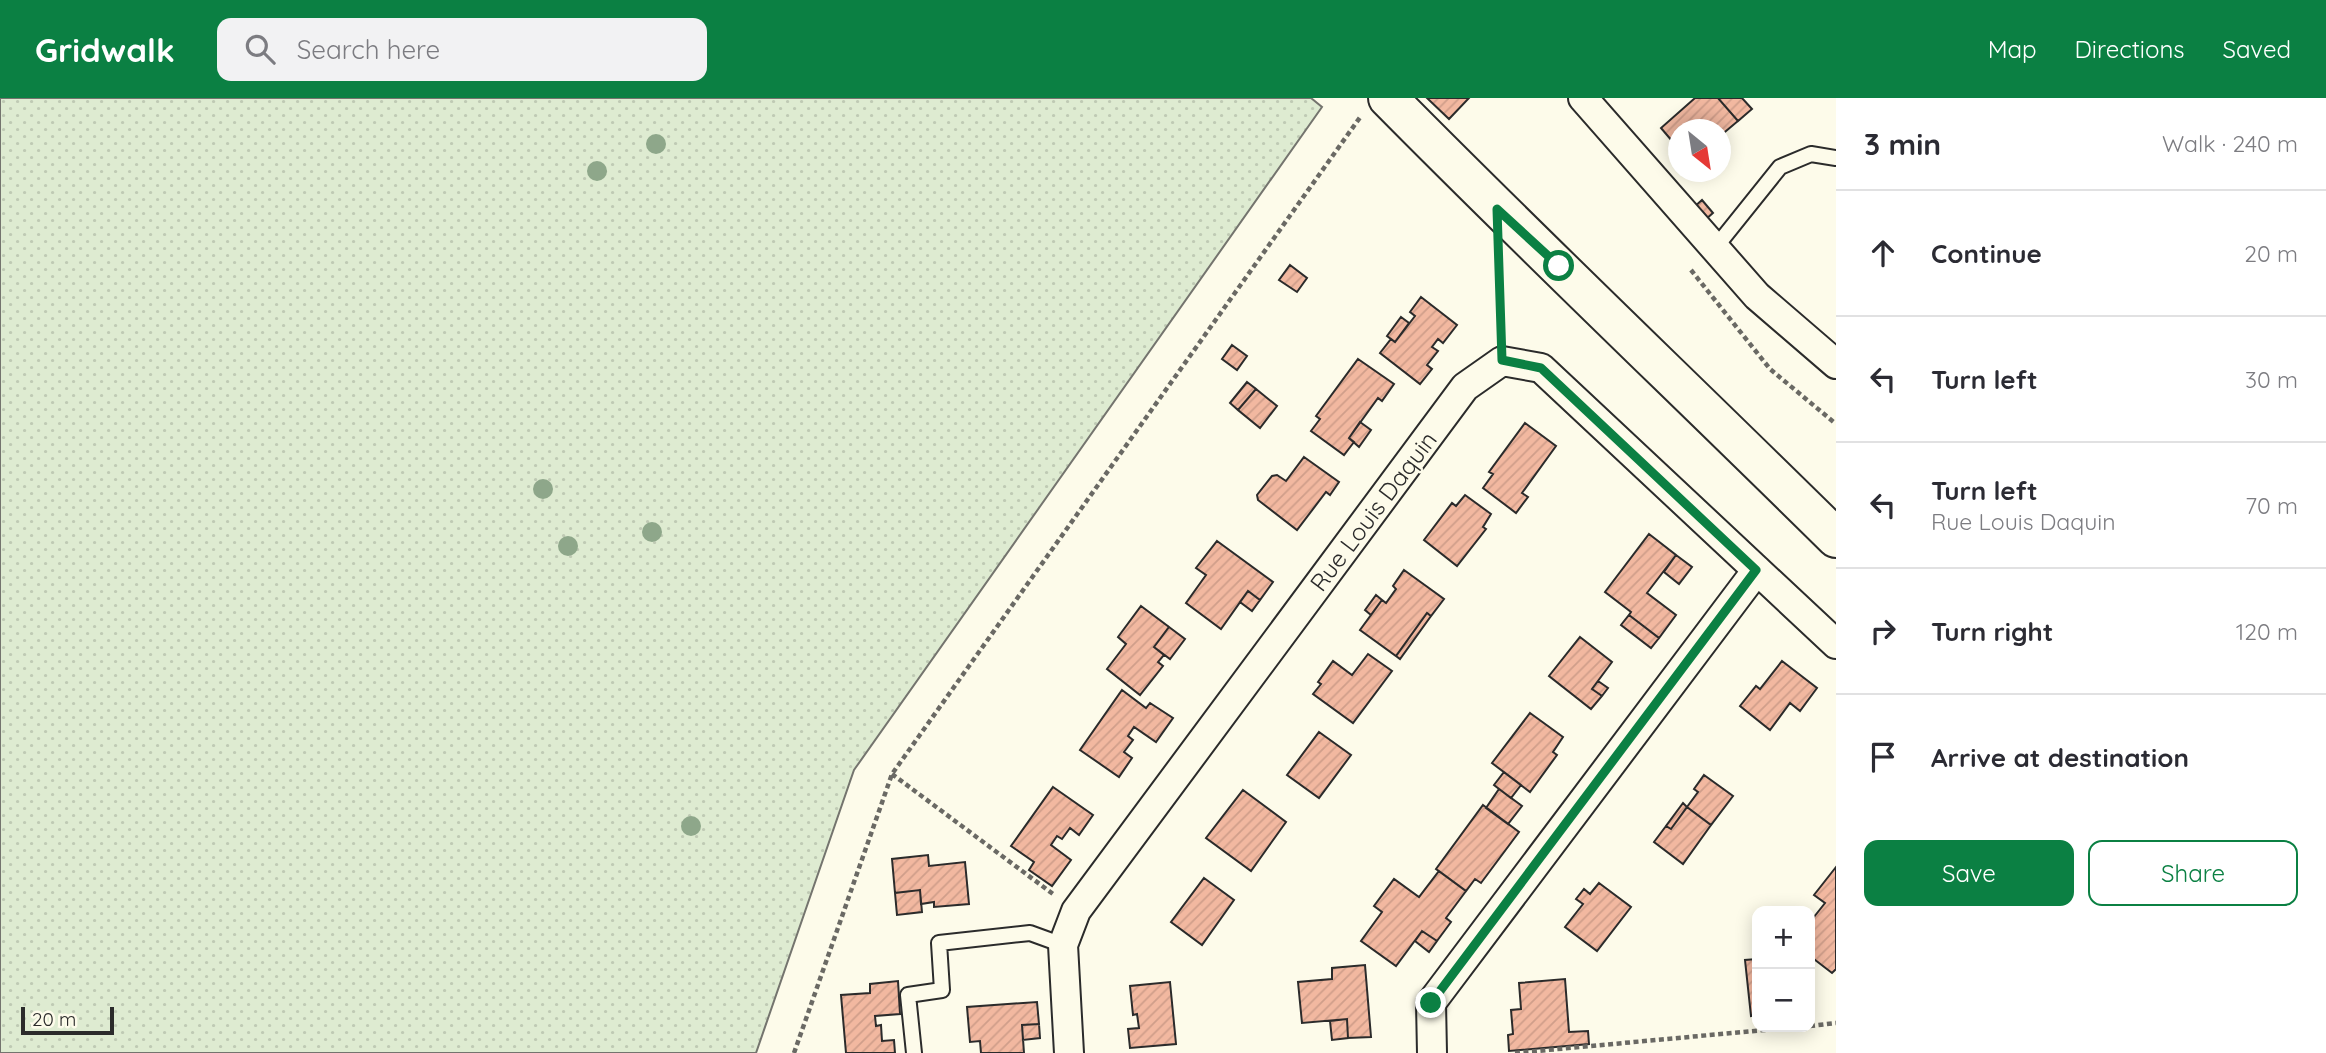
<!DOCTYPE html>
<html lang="en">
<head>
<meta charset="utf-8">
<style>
	body { margin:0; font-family:Quicksand,sans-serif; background:#f2f2f3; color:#2b2b33 }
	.controls { position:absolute; right:21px; bottom:21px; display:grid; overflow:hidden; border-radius:14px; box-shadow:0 4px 18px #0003 }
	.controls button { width:63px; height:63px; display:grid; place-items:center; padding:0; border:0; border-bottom:2px solid #e1e1e2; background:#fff; color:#2b2b33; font:35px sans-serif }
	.compass { position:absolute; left:1668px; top:21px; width:63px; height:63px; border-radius:50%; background:#fff; box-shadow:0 4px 18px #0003; rotate:150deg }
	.scale { position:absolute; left:21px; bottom:18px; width:93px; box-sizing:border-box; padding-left:7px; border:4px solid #2b2b2b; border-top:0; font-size:19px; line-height:24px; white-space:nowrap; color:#2b2b2b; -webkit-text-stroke:5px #fdfbea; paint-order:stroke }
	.stop { position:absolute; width:21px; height:21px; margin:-16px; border:5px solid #0b8043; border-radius:50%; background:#fff }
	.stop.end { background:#0b8043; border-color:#fff; box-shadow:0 2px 7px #0008 }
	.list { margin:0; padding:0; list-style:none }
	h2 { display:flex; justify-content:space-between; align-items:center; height:91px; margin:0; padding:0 28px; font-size:30px }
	h2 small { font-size:23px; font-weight:400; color:#7c7c81 }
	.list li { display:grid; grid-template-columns:46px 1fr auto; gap:21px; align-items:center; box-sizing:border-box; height:126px; padding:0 28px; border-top:2px solid #e1e1e2 }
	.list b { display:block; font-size:26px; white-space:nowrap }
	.list p { margin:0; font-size:23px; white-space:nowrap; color:#7c7c81 }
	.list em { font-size:23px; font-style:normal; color:#7c7c81 }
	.actions { display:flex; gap:14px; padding:21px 28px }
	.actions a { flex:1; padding:16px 0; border:2px solid #0b8043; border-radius:14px; text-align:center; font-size:24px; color:#0b8043 }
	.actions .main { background:#0b8043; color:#fff }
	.icon { flex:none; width:38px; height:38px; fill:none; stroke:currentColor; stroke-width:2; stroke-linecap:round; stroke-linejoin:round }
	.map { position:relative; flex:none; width:1836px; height:955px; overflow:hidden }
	header { display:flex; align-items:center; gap:42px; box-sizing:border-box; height:98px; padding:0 35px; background:#0b8043; color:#fff }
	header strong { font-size:33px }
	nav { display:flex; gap:38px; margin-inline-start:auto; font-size:24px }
	.search { width:490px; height:63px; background:#f2f2f3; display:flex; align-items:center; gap:18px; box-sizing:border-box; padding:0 24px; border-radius:14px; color:#7c7c81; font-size:26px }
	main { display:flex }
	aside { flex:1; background:#fff }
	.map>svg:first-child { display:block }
	.grass { fill:url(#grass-dots); stroke:#74746e; stroke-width:2 }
	.building { fill:url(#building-hatch); stroke:#2b2b2b; stroke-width:2 }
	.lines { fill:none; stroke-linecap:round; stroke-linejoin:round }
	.lane-casing { stroke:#2b2b2b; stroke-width:18 }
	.street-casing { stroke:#2b2b2b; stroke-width:32 }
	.secondary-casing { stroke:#2b2b2b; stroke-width:42 }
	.path { stroke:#6a6964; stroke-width:4.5; stroke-dasharray:5 3.5; stroke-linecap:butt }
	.lane { stroke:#fdfbea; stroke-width:14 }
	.street { stroke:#fdfbea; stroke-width:28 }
	.secondary { stroke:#fdfbea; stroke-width:38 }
	.tree { fill:#8ea78a }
	.route { stroke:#0b8043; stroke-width:9 }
	.labels { text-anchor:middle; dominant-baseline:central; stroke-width:5; stroke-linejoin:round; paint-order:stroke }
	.street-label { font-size:24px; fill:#2b2b2b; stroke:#fdfbea }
</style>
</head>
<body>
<header>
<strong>Gridwalk</strong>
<div class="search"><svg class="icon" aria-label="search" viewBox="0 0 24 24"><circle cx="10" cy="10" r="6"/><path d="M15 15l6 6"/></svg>Search here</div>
<nav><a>Map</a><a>Directions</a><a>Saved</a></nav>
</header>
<main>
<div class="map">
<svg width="1836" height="955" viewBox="0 0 1836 955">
	<defs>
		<pattern id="grass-dots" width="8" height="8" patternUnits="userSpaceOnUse" patternTransform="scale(1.75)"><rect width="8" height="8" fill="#deebd1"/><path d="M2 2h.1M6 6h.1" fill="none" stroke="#bfcab4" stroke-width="1.8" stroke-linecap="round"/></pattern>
		<pattern id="building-hatch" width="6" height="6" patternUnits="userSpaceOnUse" patternTransform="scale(1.75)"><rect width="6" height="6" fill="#f2b8a0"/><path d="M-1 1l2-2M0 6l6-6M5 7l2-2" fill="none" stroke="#d09e8a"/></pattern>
	</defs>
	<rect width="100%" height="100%" fill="#fdfbea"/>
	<path class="grass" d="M0 0H1311L1322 9 854 672 756 955H0Z"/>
	<path class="building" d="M1427 0H1469L1449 21Z
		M1695 0H1718L1738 23 1720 38V32H1678V50L1661 30Z
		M1718 0H1742L1752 11 1738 23Z
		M1702 102 1713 115 1705 122 1694 109Z
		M1290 167 1307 180 1297 194 1279 182Z
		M1421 199 1457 227 1443 245 1438 241 1432 249 1438 253 1427 267 1432 271 1420 286 1380 255 1391 241 1395 244 1415 218 1410 214Z
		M1401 219 1409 225 1395 244 1387 238Z
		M1232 247 1247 258 1237 272 1222 261Z
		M1358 261 1394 286 1382 303 1378 300 1349 340 1354 344 1344 357 1311 333 1320 321 1316 318Z
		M1247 284 1256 291 1238 312 1230 305Z
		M1256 291 1277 308 1260 330 1238 312Z
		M1360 324 1371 332 1359 349 1349 340Z
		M1525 325 1556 348 1522 395 1528 399 1516 415 1483 390 1493 376 1489 374Z
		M1304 359 1339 384 1330 397 1326 394 1297 432 1258 402 1257 397 1272 378 1277 377 1286 383Z
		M1465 397 1491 416 1483 429 1486 431 1457 468 1424 442 1452 405 1456 408Z
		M1649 436 1676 457 1647 495 1676 517 1659 540 1629 517 1631 514 1605 494Z
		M1217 443 1273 484 1260 502 1248 493 1221 531 1186 505 1206 477 1196 470Z
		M1676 457 1692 469 1679 486 1664 474Z
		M1404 472 1444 501 1431 518 1427 515 1396 558 1360 532 1382 502 1386 505 1396 491 1393 488Z
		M1248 493 1260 502 1252 513 1240 504Z
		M1376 497 1382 502 1371 517 1365 512Z
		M1141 508 1169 529 1154 549 1164 557 1158 564 1163 568 1140 597 1107 571 1126 546 1118 539Z
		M1427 515 1431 518 1400 561 1396 558Z
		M1629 517 1659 540 1651 550 1621 527Z
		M1169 529 1185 541 1170 561 1154 549Z
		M1580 539 1612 564 1592 591 1602 598 1591 611 1549 578Z
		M1368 556 1392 573 1353 625 1313 596 1321 586 1318 584 1333 563 1352 577Z
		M1782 563 1817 590 1800 613 1790 605 1770 632 1740 608 1756 588 1760 591Z
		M1598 583 1608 590 1602 598 1592 591Z
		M1122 592 1146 610 1150 605 1173 620 1156 644 1134 629 1128 638 1133 642 1124 654 1132 660 1119 679 1080 652Z
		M1530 615 1563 639 1553 654 1557 657 1530 694 1492 665Z
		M1319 634 1351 657 1319 700 1287 677Z
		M1504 674 1521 687 1511 700 1494 687Z
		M1704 677 1733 698 1711 727 1687 709 1698 694 1694 691Z
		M1053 689 1093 717 1079 737 1070 730 1062 741 1057 738 1051 747 1071 762 1052 788 1029 772 1034 764 1011 748Z
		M1499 691 1522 708 1508 726 1486 710Z
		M1243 692 1286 724 1251 773 1206 740Z
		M1683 705 1687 709 1671 731 1666 728Z
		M1483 707 1519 734 1481 785 1475 781 1466 793 1436 771Z
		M1687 709 1711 727 1683 766 1654 744 1666 728 1671 731Z
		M928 757 929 768 965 764 969 806 934 809V804L921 806 920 792 895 795 892 761Z
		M1836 769V871L1832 875 1810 858V824L1825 805 1814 797Z
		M1439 773 1466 793 1446 820 1451 824 1437 843 1422 833 1396 868 1361 843 1382 814 1374 808 1394 781 1419 799Z
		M1204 780 1234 802 1202 847 1171 824Z
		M1599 785 1631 809 1597 853 1565 829 1583 806 1576 801 1584 791 1590 796Z
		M920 792 922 814 897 817 895 795Z
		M1422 833 1437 843 1429 854 1415 843Z
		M1757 861V917L1751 918 1745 862Z
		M1365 867 1371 939 1348 940 1347 921 1302 925 1298 884 1332 881V870Z
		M1565 881 1569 934 1588 933 1589 946 1509 953 1508 937 1513 936 1511 912 1521 911 1519 885Z
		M898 883 900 916 875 918 876 928 881 927 882 943 894 942 895 955H846L841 897 870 895V886Z
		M1170 884 1176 946 1130 950 1128 931 1139 930 1137 916 1133 917 1130 888Z
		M1037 904 1039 926 1022 927 1024 955H981L980 943 970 944 967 909Z
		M1347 921 1348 940 1332 942 1330 923Z
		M1039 926 1040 940 1023 942 1022 927Z"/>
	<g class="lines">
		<defs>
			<path id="lane" d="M1715 150 1780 69 1811 56 1836 60
				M914 955 908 897 942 892 939 845 1030 835 1063 847"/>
			<path id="street" d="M1583 0 1757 198 1836 266
				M1069 955 1063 847 1076 813 1465 289 1502 263 1541 270 1836 546
				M1432 955 1431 905 1757 472"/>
			<path id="secondary" d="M1388 0C1535 149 1687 293 1836 440"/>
		</defs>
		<use href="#lane" class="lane-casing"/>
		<use href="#street" class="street-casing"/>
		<use href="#secondary" class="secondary-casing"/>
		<path class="path" d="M1499 161 1501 236
			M1691 172 1770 271 1836 326
			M892 676 1053 796
			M1810 928 1836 925
			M794 955 892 676 1361 18
			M1515 955 1797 929"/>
		<use href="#lane" class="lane"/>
		<use href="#street" class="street"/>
		<use href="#secondary" class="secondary"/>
	</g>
	<g class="tree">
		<circle cx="656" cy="46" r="10"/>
		<circle cx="597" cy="73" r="10"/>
		<circle cx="543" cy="391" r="10"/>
		<circle cx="652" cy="434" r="10"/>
		<circle cx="568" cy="448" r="10"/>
		<circle cx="691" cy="728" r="10"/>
	</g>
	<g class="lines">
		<path class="route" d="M1431 905 1756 472 1541 270 1502 262 1497 111 1559 168"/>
	</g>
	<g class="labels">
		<g class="street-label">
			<text transform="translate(1373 413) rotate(-53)">Rue Louis Daquin</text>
		</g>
	</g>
</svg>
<div class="controls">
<button>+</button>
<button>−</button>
</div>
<svg class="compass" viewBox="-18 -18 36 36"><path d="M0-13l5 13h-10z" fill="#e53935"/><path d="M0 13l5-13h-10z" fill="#7c7c81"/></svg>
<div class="scale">20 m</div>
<div class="stop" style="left:1559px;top:168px"></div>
<div class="stop end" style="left:1431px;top:905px"></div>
</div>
<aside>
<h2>3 min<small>Walk · 240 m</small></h2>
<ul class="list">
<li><svg class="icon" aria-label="ahead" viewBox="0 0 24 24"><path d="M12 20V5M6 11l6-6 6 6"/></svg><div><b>Continue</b></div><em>20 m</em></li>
<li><svg class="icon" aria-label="left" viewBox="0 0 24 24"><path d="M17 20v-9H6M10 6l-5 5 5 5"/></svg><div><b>Turn left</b></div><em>30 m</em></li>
<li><svg class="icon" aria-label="left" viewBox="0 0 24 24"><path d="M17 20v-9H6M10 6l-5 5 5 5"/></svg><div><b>Turn left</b><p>Rue Louis Daquin</p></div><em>70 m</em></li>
<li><svg class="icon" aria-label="right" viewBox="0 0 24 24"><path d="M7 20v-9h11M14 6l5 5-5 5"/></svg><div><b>Turn right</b></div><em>120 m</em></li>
<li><svg class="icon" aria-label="arrive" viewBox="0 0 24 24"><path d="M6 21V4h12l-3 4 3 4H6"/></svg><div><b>Arrive at destination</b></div></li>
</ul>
<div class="actions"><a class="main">Save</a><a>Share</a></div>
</aside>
</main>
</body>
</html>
